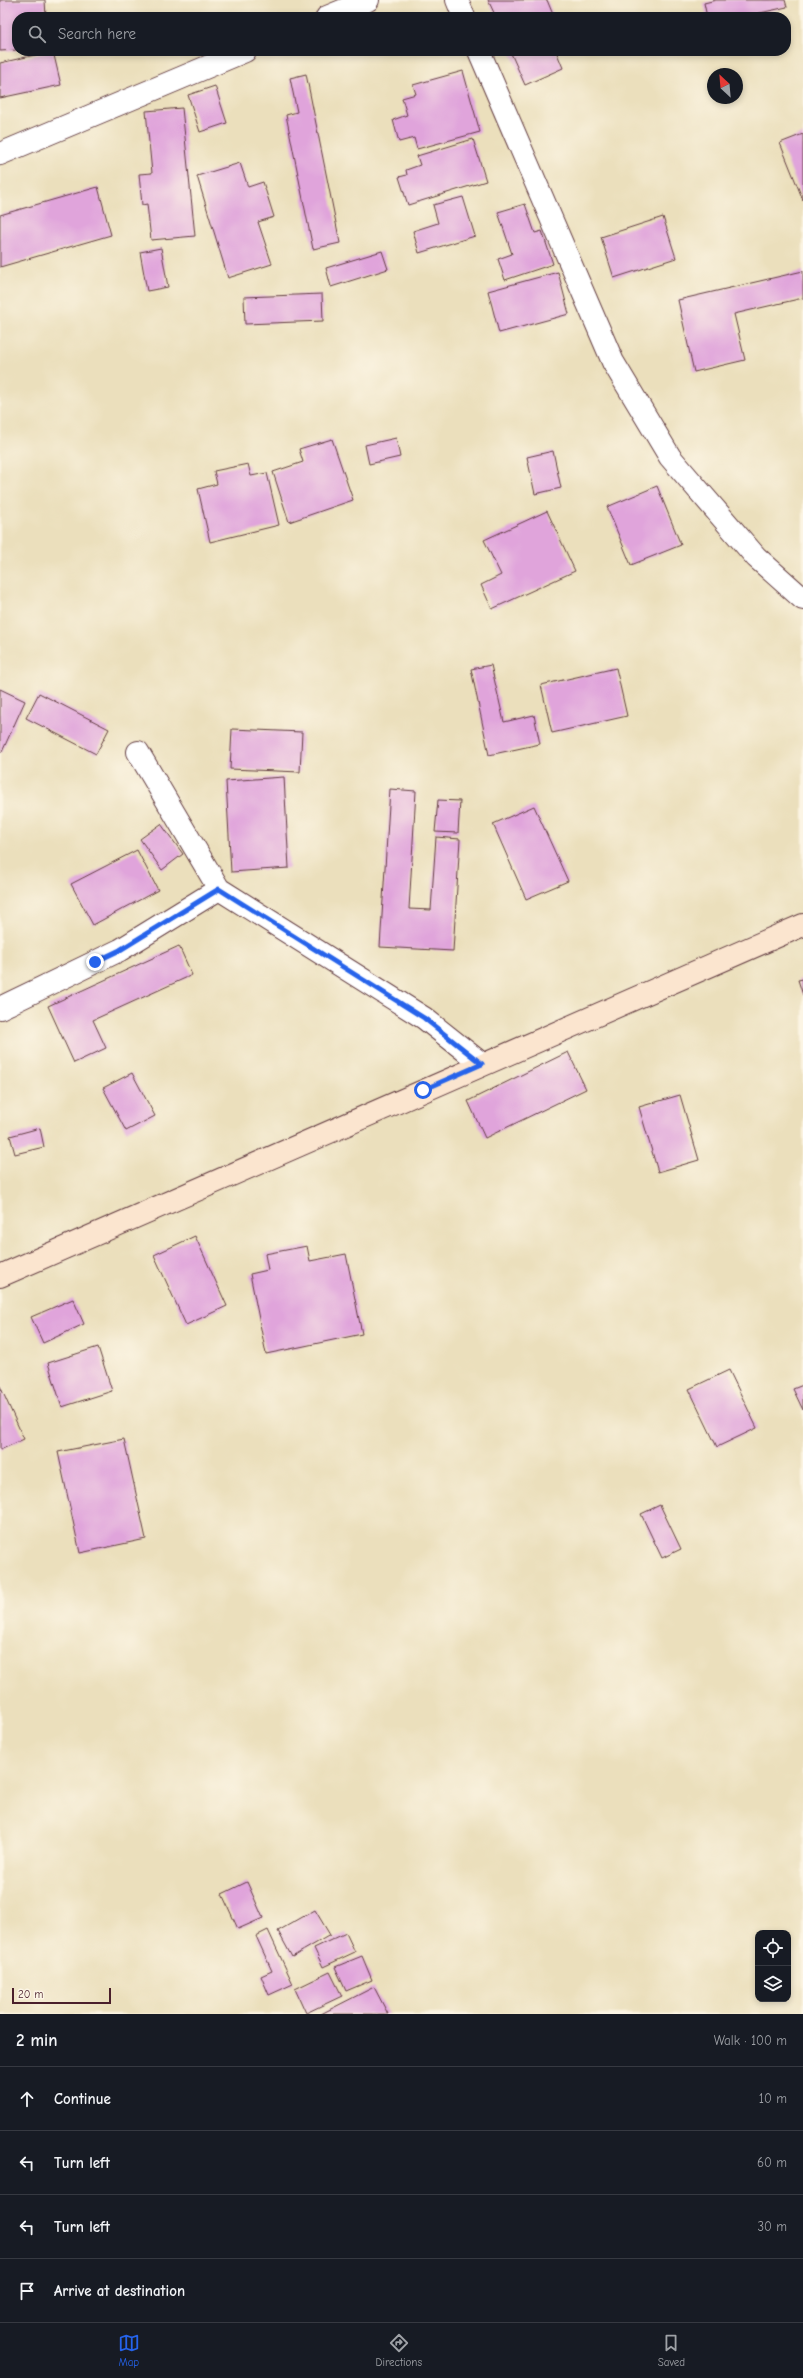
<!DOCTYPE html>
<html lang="en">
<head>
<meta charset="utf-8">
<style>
	body { margin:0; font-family:"Comic Neue",sans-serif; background:#20242c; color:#f1f3f6 }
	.controls { position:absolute; right:12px; bottom:12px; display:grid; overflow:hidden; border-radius:8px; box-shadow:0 2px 6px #0003 }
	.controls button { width:36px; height:36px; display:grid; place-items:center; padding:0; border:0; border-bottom:1px solid #363941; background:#171b24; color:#f1f3f6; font:20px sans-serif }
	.compass { position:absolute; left:707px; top:68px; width:36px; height:36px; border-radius:50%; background:#171b24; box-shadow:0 2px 6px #0003; rotate:334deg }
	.scale { position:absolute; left:12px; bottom:10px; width:99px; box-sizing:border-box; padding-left:4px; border:2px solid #4a1f2b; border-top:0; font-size:11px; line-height:14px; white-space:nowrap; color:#4a1f2b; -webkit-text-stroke:3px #fcf5e5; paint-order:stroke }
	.stop { position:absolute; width:12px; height:12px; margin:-9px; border:3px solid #2563eb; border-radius:50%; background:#fff }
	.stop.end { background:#2563eb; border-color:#fff; box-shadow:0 1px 4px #0008 }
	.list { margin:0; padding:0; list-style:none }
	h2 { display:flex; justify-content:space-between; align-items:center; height:52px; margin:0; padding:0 16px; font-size:17px }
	h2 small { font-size:13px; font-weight:400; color:#9ea1a6 }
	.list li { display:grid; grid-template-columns:26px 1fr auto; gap:12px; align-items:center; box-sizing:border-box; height:64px; padding:0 16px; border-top:1px solid #363941 }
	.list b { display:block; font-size:15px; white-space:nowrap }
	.list em { font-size:13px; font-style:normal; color:#9ea1a6 }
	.icon { flex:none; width:22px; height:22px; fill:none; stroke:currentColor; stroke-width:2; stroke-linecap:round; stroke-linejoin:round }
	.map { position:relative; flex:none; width:803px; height:2014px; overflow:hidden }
	.search { position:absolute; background:#171b24; box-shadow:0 2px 6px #0003; left:12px; right:12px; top:12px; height:44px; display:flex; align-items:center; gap:10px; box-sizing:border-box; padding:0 14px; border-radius:16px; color:#9ea1a6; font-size:15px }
	.sheet { height:308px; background:#171b24 }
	nav { display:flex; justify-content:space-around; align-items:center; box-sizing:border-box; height:56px; border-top:1px solid #363941; background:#171b24; font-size:11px; color:#9ea1a6 }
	nav a { display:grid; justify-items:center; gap:2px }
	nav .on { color:#2563eb }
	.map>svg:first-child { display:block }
	.building { fill:#e0a4db }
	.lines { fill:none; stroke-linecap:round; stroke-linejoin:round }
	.street-casing { stroke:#623c41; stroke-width:24 }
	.secondary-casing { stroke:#623c41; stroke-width:24 }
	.street { stroke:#fff; stroke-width:22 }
	.secondary { stroke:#fbe5cf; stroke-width:22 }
	.route { stroke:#2563eb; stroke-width:5 }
</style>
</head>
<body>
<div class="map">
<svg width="803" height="2014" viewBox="0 0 803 2014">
	<rect width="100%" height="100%" fill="#fcf5e5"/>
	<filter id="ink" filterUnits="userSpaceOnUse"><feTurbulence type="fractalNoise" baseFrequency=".025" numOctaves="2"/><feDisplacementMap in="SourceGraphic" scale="8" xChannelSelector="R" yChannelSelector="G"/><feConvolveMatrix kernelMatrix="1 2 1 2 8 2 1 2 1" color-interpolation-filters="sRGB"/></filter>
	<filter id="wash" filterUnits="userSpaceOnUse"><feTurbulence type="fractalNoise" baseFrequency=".012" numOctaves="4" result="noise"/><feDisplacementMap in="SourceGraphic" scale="16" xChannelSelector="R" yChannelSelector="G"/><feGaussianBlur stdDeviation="0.9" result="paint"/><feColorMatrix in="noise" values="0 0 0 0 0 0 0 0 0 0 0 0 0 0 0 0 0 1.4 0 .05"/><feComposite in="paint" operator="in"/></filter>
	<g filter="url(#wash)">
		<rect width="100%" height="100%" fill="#ebdfbc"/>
		<g id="blocks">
			<path class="building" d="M0 0H45L46 17H17V50L0 51Z
				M488 0H547L554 17H496Z
				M716 0H785L787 7 742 17H707L704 3Z
				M53 51 61 85 0 98V63Z
				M510 51H556L563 68 525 85Z
				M463 71 480 132 417 149 414 138 399 142 393 120 407 115 402 98 416 94 413 85Z
				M306 74 340 243 313 249 286 115 297 112 290 78Z
				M215 86 227 123 200 132 188 95Z
				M182 108 195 236 151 240 147 204 142 205 139 174 152 173 146 111Z
				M803 134V200L780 143Z
				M473 139 486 181 408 205 399 177 407 175 406 170 420 165 417 156Z
				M240 163 248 187 263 182 274 217 258 222 272 264 228 278 197 176Z
				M98 187 111 235 0 267V215Z
				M463 197 475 236 419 253 413 231 438 223 433 205Z
				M525 204 535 233 542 231 553 264 505 280 498 259 512 254 498 212Z
				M663 217 676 258 614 278 601 237Z
				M161 248 168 287 147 291 140 252Z
				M382 251 388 269 331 287 326 268Z
				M803 271V298L734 314 745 360 694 372 678 300Z
				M558 272 569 314 499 333 488 291Z
				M322 294 323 321 245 324 244 297Z
				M396 438 400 457 369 464 365 445Z
				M332 439 353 500 289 522 273 472 303 462 299 449Z
				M553 451 561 488 535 494 527 457Z
				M248 464 251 476 267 473 279 525 210 542 198 489 217 484 214 471Z
				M657 486 681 545 631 565 607 507Z
				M547 511 575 571 492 609 481 585 501 575 484 540Z
				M491 665 504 722 534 715 540 744 489 755 471 669Z
				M616 668 627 716 552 733 541 685Z
				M0 689 25 701 2 752H0Z
				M39 693 109 729 96 754 26 718Z
				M232 729 302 732 300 772 230 769Z
				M284 777 289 868 231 872 226 781Z
				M390 789 416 791 409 909 431 910 436 837 460 839 453 951 380 947Z
				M438 800 460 801 458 833 435 832Z
				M534 806 568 881 526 899 493 824Z
				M161 824 183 854 162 870 140 839Z
				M137 850 158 890 93 925 71 884Z
				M179 946 192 975 93 1020 106 1048 74 1063 48 1006Z
				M803 979V995L798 980Z
				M568 1052 586 1089 485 1138 468 1101Z
				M132 1073 155 1116 126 1131 103 1088Z
				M680 1095 699 1160 658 1172 639 1107Z
				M40 1128 44 1147 15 1154 10 1136Z
				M195 1236 227 1306 186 1325 154 1255Z
				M307 1246 310 1261 346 1254 362 1334 266 1354 250 1274 268 1270 265 1254Z
				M73 1299 84 1324 43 1343 31 1317Z
				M98 1347 112 1391 62 1407 48 1363Z
				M729 1370 757 1428 717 1447 689 1389Z
				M803 1385V1410L793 1389Z
				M0 1386 24 1439 0 1450Z
				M124 1439 146 1539 80 1553 58 1452Z
				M660 1505 681 1549 662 1558 641 1514Z
				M247 1882 263 1918 238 1929 222 1894Z
				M315 1910 330 1935 292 1957 278 1931Z
				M268 1930 293 1984 269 1995 261 1976 272 1971 256 1936Z
				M346 1933 355 1952 323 1967 314 1948Z
				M362 1956 372 1980 346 1991 335 1967Z
				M330 1972 342 1996 306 2013 295 1989Z
				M374 1987 388 2014H321Z"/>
		</g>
	</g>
	<g filter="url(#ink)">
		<use href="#blocks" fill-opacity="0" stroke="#623c41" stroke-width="1"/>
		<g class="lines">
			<defs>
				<path id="street" d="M457 0 464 17
					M327 17 368 0
					M479 51 613 362 670 457 756 557 803 599
					M0 154 245 51
					M138 752 219 889 424 1018 482 1064
					M0 1008 120 950 219 889"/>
				<path id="secondary" d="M0 1276 803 925"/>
			</defs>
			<use href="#street" class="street-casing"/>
			<use href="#secondary" class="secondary-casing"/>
			<use href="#street" class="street"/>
			<use href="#secondary" class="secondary"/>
		</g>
	</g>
	<g class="lines" filter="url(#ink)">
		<path class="route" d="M95 962 120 950 219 889 424 1018 482 1064 423 1090"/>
	</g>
</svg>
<div class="controls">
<button><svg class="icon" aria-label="locate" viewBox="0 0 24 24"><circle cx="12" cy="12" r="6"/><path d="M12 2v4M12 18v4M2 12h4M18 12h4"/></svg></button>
<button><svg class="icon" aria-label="layers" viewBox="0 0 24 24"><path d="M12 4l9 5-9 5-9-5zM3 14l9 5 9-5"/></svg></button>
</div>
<svg class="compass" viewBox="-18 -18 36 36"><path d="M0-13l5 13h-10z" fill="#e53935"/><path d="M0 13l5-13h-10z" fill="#9ea1a6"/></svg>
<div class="scale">20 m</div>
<div class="stop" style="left:423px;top:1090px"></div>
<div class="stop end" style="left:95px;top:962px"></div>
<div class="search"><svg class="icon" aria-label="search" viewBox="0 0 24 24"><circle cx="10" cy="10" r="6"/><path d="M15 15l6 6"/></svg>Search here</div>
</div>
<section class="sheet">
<h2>2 min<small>Walk · 100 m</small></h2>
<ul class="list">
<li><svg class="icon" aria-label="ahead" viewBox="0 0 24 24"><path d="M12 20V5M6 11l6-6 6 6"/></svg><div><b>Continue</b></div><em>10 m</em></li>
<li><svg class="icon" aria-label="left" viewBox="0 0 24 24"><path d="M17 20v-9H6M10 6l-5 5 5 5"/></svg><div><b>Turn left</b></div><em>60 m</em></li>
<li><svg class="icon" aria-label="left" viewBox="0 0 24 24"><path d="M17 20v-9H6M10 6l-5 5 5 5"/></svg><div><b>Turn left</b></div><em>30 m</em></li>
<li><svg class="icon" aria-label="arrive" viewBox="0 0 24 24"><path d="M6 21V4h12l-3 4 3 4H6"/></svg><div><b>Arrive at destination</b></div></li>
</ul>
</section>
<nav>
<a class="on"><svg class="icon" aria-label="map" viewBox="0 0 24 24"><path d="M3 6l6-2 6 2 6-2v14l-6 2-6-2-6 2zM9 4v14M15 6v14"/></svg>Map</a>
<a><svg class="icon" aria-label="directions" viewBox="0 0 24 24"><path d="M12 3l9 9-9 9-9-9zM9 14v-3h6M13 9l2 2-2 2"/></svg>Directions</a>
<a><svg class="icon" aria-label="saved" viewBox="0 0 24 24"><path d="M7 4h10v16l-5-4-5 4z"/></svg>Saved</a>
</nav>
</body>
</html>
